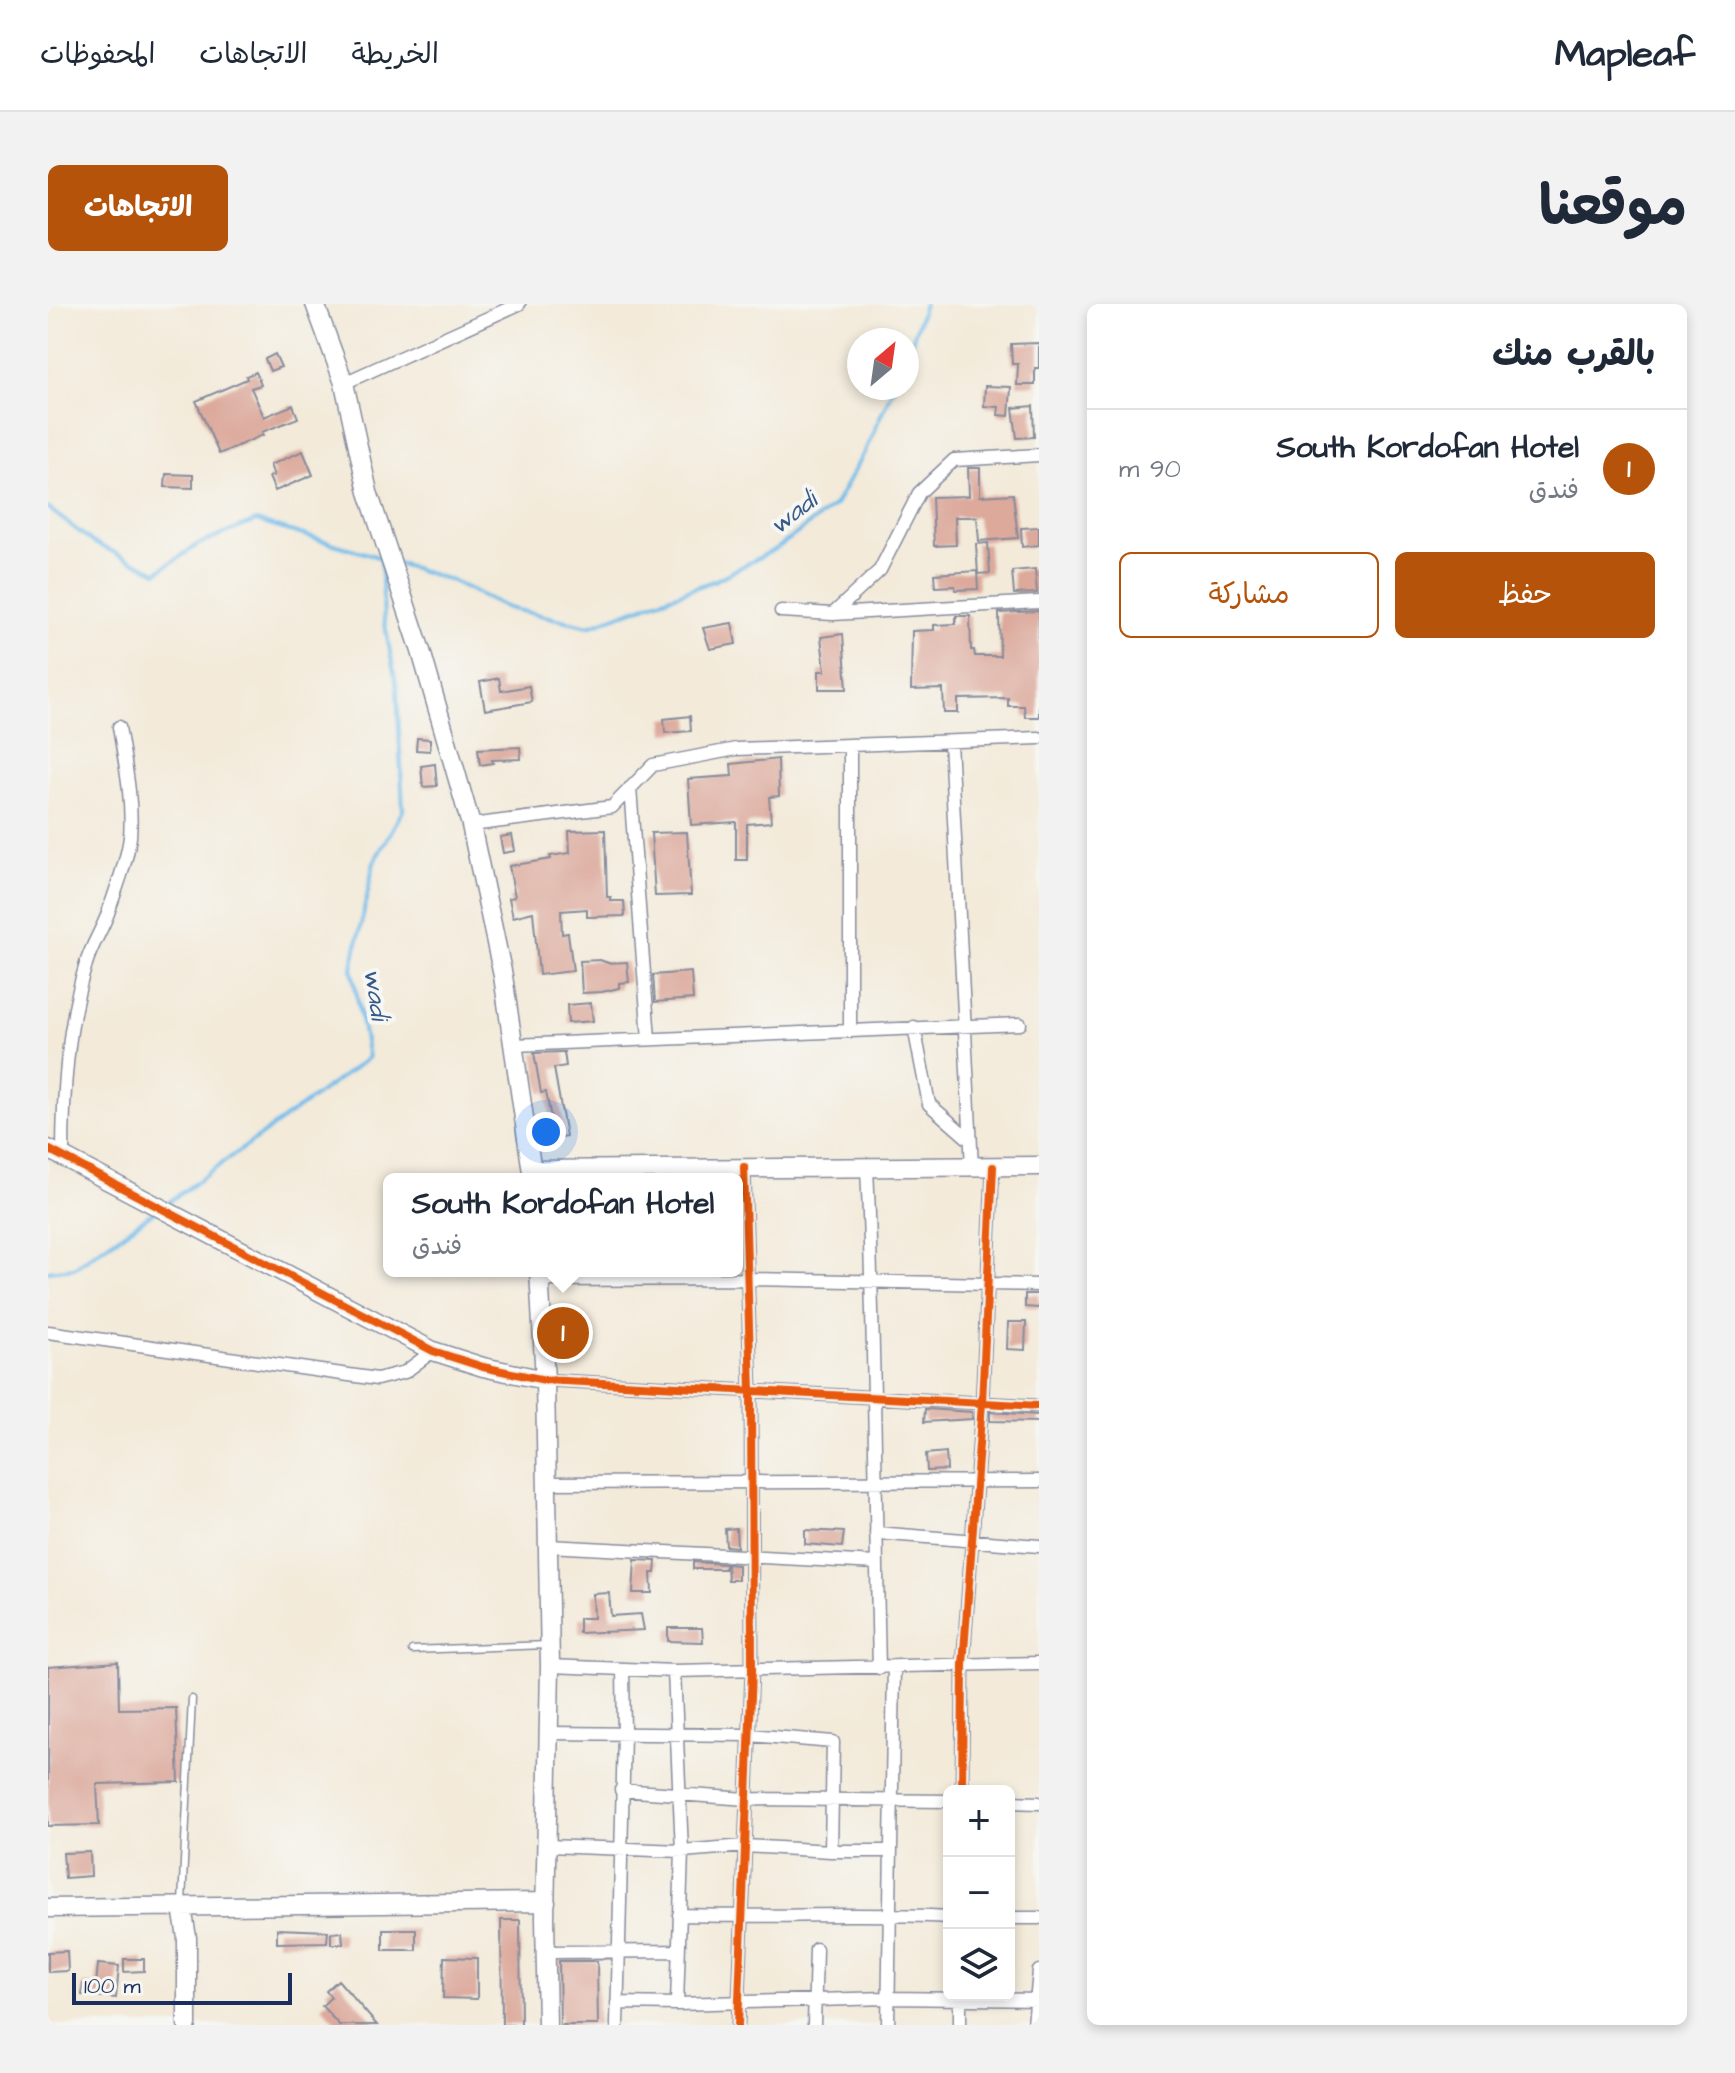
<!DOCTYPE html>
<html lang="ar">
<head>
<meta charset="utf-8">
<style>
	body { margin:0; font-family:"Architects Daughter","Playpen Sans Arabic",sans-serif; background:#f2f2f3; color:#1f2937; direction:rtl }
	.controls { position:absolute; right:24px; bottom:24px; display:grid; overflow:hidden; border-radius:12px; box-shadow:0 4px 12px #0003 }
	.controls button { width:72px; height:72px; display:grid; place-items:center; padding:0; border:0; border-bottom:2px solid #e0e1e3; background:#fff; color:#1f2937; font:40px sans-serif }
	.compass { position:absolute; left:799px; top:24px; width:72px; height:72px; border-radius:50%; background:#fff; box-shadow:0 4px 12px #0003; rotate:29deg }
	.scale { position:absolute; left:24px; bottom:20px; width:220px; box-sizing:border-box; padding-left:8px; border:4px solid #1b2f5e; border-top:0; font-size:22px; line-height:28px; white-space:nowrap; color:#1b2f5e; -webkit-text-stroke:6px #f6f6f2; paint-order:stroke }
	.you { position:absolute; left:498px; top:828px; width:28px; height:28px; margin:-20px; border:6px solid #fff; border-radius:50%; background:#1a73e8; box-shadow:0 0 0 12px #1a73e833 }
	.badge { display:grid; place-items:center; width:52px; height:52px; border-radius:50%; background:#b45309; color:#fff; font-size:26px; font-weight:700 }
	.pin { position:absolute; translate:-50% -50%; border:4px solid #fff; box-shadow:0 2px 8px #0006 }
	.popup { position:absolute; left:335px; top:869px; width:360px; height:104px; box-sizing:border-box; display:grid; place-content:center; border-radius:12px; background:#fff; filter:drop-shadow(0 2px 6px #0005); font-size:26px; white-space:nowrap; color:#747a83 }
	.popup b { font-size:30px; color:#1f2937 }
	.popup::after { content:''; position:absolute; left:50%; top:100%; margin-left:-16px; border:16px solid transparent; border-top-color:#fff }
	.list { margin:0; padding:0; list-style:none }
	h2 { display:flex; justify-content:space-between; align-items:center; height:104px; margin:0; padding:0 32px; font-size:34px }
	h2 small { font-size:26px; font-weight:400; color:#747a83 }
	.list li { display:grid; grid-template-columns:52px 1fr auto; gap:24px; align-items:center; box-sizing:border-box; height:120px; padding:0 32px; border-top:2px solid #e0e1e3 }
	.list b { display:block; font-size:30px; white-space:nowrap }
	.list p { margin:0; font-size:26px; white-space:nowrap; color:#747a83 }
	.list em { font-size:26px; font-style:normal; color:#747a83 }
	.actions { display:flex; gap:16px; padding:24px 32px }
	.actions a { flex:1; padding:18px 0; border:2px solid #b45309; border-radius:12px; text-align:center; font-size:28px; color:#b45309 }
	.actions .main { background:#b45309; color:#fff }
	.icon { flex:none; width:44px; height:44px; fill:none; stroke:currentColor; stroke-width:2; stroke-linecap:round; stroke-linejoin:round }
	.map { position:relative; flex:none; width:991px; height:1721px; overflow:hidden; direction:ltr; border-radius:12px }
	header { display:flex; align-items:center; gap:48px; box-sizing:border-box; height:112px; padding:0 40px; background:#fff; border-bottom:2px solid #e0e1e3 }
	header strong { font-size:38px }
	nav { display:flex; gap:44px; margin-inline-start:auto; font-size:28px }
	.intro { display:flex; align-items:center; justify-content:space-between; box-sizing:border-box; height:192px; padding:0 48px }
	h1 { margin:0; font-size:56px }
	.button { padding:20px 36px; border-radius:12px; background:#b45309; color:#fff; font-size:28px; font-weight:700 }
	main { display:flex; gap:48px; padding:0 48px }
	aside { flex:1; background:#fff; border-radius:12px; box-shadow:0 4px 12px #0003 }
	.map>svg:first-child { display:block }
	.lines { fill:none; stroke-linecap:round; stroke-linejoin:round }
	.stream { stroke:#71bcea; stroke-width:4 }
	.building { fill:#dca99b }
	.lane-casing { stroke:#878c9c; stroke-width:9 }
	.street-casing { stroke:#878c9c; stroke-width:15 }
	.secondary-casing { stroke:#878c9c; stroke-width:21 }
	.lane { stroke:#fff; stroke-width:6 }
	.street { stroke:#fff; stroke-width:12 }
	.secondary { stroke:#fff; stroke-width:18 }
	.cycleway-casing { stroke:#f6f6f2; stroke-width:13 }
	.cycleway { stroke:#e8590c; stroke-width:8 }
	.labels { text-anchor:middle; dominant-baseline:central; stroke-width:8; stroke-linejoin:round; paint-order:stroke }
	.water-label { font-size:26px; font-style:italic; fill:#355988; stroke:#f6f6f2 }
</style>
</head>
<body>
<header>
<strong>Mapleaf</strong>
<nav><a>الخريطة</a><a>الاتجاهات</a><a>المحفوظات</a></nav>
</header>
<div class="intro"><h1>موقعنا</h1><a class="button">الاتجاهات</a></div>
<main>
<aside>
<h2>بالقرب منك<small></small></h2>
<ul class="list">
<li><span class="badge">1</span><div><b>South Kordofan Hotel</b><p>فندق</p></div><em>90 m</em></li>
</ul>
<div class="actions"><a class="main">حفظ</a><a>مشاركة</a></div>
</aside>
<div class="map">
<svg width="991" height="1721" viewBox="0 0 991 1721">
	<rect width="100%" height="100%" fill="#f6f6f2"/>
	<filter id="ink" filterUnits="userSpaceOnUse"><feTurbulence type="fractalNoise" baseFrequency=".0125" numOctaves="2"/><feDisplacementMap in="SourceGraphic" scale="16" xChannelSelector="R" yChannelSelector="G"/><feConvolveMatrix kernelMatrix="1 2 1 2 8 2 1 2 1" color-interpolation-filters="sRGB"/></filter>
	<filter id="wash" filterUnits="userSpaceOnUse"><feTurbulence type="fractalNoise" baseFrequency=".006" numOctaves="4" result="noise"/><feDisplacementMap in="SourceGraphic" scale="32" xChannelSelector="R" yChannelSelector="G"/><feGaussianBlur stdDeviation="1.8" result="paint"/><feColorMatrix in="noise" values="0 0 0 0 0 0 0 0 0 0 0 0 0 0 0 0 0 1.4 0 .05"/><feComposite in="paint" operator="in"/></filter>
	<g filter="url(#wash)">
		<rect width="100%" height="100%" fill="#f3ead9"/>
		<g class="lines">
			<path class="stream" d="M859 53 876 0
				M0 204 46 239 109 268 151 240 208 217 337 255
				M349 259 404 277 460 304 541 322 668 276 728 245 787 201 817 147 845 84
				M118 900 320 754 304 664 326 558 355 506 349 385 336 315 333 254
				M0 967 26 964 107 907"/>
		</g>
		<g id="blocks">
			<path class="building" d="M991 39V64H987V81H969L970 60H964L963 40Z
				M227 50 233 63 222 67 217 55Z
				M208 68 213 81 203 84 216 113 245 101 250 114 214 128 215 131 171 150 148 97 199 75 198 72Z
				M937 82 963 83 961 112 950 111 951 103 936 102Z
				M985 102 986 133 969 134 965 104Z
				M255 147 265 171 227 187 221 173 226 171 222 161Z
				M920 164H932V192L965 190 970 234 931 237 929 213H907L908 241 886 242 884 193 921 192Z
				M118 170 145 171V184L117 183Z
				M991 223V241L974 243 973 224Z
				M940 239 942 269 930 270 928 240Z
				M987 265 989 289 966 290 964 267Z
				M929 267 930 285 907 286V282L887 283 886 270Z
				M991 307V413H977L976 402H960V394L910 395V409H896L895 385 863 386 864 327 886 326V321L908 320V312H922L923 346H926L927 352H952L951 309Z
				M684 319 688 340 662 345 655 324Z
				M795 330 799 385H771V367H777L773 333Z
				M451 374 453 387 481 382 484 398 437 406 432 378Z
				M642 412 643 427 617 429 616 415Z
				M369 434 382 435V447L368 446Z
				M472 443 473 455 444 456 445 459 432 461 430 445Z
				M730 455 731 492 721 493 723 518 699 520V556H688V518L643 521 640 475 684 472 683 460Z
				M387 460 389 482 375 483 373 462Z
				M557 526 559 593H563V597H576L577 612 539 613V605L513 607 514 630 520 629 525 667 491 671 485 608 465 613 461 594 467 593 461 562 503 555 502 552 522 549 521 527Z
				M639 528 643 591 607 592 603 529Z
				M464 531 467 547 455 549 452 533Z
				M552 656 560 659 579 658 581 678 571 679V684L554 688 534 689 532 657Z
				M643 668 645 695 607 698 605 671Z
				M543 699 545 717 520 719 519 701Z
				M516 748 518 762 506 764 518 832 507 835 498 788 493 789 486 749Z
				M977 990H991V1004L977 1003Z
				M960 1018H978L977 1046 959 1045Z
				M877 1105 924 1108V1115L876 1118Z
				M942 1108 991 1111V1118L942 1117Z
				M898 1148 899 1166 879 1167 878 1150Z
				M688 1224 689 1243 678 1242 677 1225Z
				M757 1226 796 1228 794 1243 757 1240Z
				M587 1256 608 1257 607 1269H603L604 1289H585Z
				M645 1258 677 1260V1265H645Z
				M679 1260 690 1261V1276H680Z
				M561 1289 563 1312 593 1310 596 1326 531 1329V1314H546L545 1290Z
				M620 1324H654L655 1338 620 1337Z
				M70 1358 71 1405 128 1404 131 1478 49 1480 51 1521 0 1522V1363Z
				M42 1548 43 1572 17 1574 15 1549Z
				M453 1616H472L473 1721H454Z
				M229 1625 280 1627 279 1638 229 1639Z
				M335 1625H368V1646H335Z
				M294 1628 295 1640H283V1629Z
				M19 1647 20 1667 0 1668V1648Z
				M396 1653 429 1654V1695L395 1694Z
				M76 1655H96V1667L76 1668Z
				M511 1657H549L550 1721H512Z
				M50 1660 71 1662 68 1694 34 1691 35 1680 48 1681Z
				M290 1676 329 1721H291L274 1702 283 1693 278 1687Z"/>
		</g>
	</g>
	<g filter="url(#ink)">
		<use href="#blocks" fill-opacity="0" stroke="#878c9c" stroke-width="2"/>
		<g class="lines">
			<defs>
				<path id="lane" d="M364 1346 500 1341
					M134 1599 144 1395"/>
				<path id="street" d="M296 79 471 0
					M733 307 785 310 991 298
					M785 310 832 266 871 189 906 156 991 151
					M902 438 924 863
					M802 441V727
					M582 484 601 735
					M423 521 564 503 605 461 688 445 991 434
					M866 723 881 800 922 836
					M466 741 972 720
					M15 853C15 789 19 722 38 660 43 642 54 626 60 609 68 585 79 558 82 533 85 495 77 460 71 423
					M819 864C827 1030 827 1197 831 1364
					M491 976 699 975 991 981
					M0 1028 329 1075 357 1068 385 1047
					M497 1076 991 1102
					M499 1179 991 1177
					M828 1229 991 1242
					M500 1242 829 1259
					M502 1362 626 1367 991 1359
					M626 1367 634 1547 629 1700
					M573 1486 699 1495 901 1497
					M914 1487 915 1361 934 1099 945 863
					M961 1498 991 1499
					M499 1542 634 1547 697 1542 783 1547 785 1438 702 1431 501 1429
					M783 1547H841
					M631 1611C721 1614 811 1608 901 1613
					M961 1614H991
					M499 1648 630 1647
					M569 1699 629 1700 840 1694 991 1696
					M569 1721 576 1430 575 1366
					M690 1721 704 1366 703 1086 696 863
					M766 1721 768 1645
					M840 1721 846 1363
					M912 1721V1691
					M986 1721 991 1667"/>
				<path id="secondary" d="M267 0 296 79 320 188 373 347 423 521 455 672 485 875
					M0 845 385 1047 435 1063 497 1076
					M485 866 991 862
					M491 967 497 1076 502 1362 497 1614 499 1721
					M134 1603 139 1634V1721
					M0 1604 498 1598"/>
			</defs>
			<use href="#lane" class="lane-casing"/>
			<use href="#street" class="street-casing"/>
			<use href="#secondary" class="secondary-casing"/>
			<use href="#lane" class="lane"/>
			<use href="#street" class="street"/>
			<use href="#secondary" class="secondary"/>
			<defs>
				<path id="cycleway" d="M0 845 385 1047 435 1063 497 1076 991 1102
					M914 1487 915 1361 934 1099 945 863
					M690 1721 704 1366 703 1086 696 863"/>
			</defs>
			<use href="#cycleway" class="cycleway-casing"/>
			<use href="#cycleway" class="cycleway"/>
		</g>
	</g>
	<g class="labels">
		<g class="water-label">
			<text transform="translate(745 209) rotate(-37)">wadi</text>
			<text transform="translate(328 690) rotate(82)">wadi</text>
		</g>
	</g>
</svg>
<div class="controls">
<button>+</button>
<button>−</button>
<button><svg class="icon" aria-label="layers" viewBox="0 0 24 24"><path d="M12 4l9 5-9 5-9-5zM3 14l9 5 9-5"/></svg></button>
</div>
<svg class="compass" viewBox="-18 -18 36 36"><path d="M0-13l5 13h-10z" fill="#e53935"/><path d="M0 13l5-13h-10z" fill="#747a83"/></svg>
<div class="scale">100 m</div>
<div class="you"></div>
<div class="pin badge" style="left:515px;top:1029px">1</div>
<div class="popup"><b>South Kordofan Hotel</b>فندق</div>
</div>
</main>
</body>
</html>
